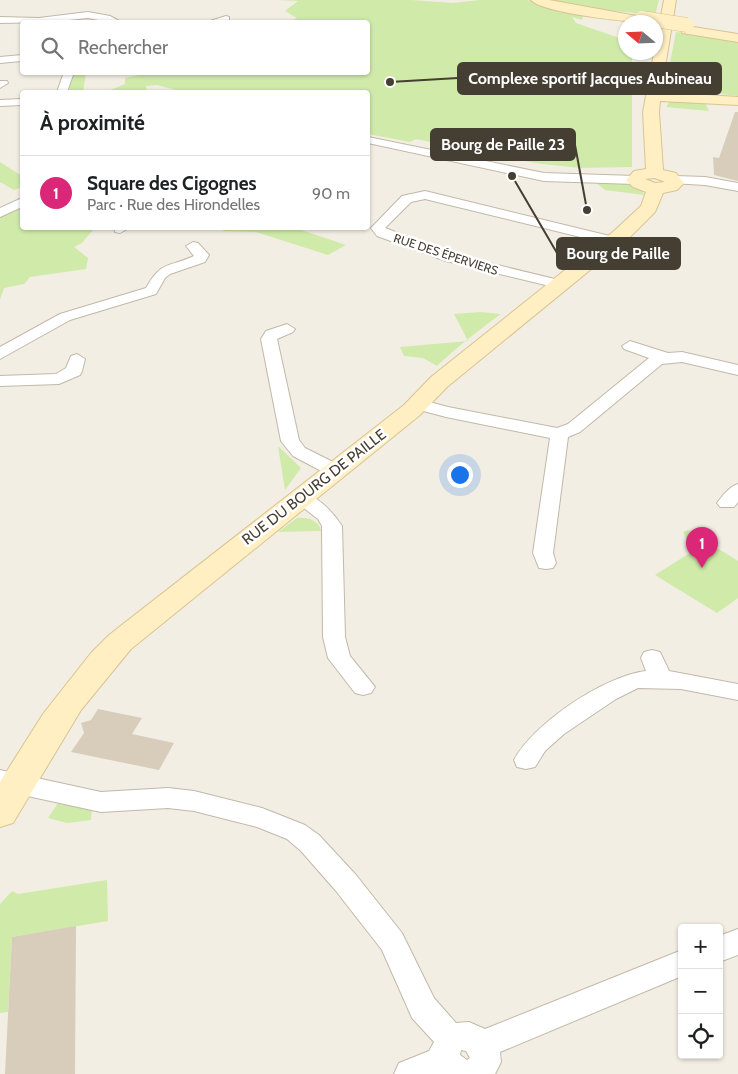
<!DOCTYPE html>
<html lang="fr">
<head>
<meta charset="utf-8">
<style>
	body { margin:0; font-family:Cabin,sans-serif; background:#f2f2f2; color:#202124 }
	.controls { position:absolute; right:15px; bottom:15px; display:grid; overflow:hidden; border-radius:5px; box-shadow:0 1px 4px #0004 }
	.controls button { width:45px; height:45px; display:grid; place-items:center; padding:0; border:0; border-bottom:1px solid #e0e0e0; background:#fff; color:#202124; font:25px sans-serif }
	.compass { position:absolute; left:618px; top:15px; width:45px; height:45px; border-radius:50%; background:#fff; box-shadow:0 1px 4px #0004; rotate:289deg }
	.you { position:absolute; left:459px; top:474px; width:18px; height:18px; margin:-12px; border:4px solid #fff; border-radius:50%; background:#1a73e8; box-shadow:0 0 0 8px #1a73e833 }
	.badge { display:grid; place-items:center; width:32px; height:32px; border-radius:50%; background:#db2777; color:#fff; font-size:16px; font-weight:700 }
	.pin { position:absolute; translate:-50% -41px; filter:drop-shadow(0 1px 2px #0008) }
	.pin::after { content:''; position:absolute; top:26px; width:18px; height:15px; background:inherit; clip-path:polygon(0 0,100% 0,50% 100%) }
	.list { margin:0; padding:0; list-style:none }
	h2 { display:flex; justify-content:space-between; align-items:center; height:65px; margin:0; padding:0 20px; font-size:21px }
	h2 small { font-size:16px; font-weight:400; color:#757577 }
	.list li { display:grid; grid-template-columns:32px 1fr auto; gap:15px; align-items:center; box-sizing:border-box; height:75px; padding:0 20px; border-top:1px solid #e0e0e0 }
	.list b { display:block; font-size:19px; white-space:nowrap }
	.list p { margin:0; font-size:16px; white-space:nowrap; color:#757577 }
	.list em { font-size:16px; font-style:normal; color:#757577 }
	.icon { flex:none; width:28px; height:28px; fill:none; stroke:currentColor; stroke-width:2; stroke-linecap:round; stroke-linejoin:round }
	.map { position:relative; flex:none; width:738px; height:1074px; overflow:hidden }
	.search { position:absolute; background:#fff; box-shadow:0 1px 4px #0004; left:20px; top:20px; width:350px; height:55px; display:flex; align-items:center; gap:12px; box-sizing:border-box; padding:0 18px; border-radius:5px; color:#757577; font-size:19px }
	.panel { position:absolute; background:#fff; box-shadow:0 1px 4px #0004; left:20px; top:90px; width:350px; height:140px; border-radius:5px }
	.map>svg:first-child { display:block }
	.green { fill:#cfeaa9 }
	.building { fill:#d8ccbb }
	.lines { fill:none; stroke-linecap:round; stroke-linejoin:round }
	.street-casing { stroke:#c2b8a9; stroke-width:2 }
	.secondary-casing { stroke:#d9c492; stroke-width:2 }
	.street { fill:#fff; fill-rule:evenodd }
	.secondary { fill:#ffefc2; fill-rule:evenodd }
	.secondary-bridge-casing { stroke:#d9c492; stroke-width:15; stroke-linecap:butt }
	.secondary-bridge { stroke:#ffefc2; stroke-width:14 }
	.labels { text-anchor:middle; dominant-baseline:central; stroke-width:5; stroke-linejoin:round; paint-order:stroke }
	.far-street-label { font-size:12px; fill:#453e33; stroke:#fff }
	.street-label { font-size:15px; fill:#453e33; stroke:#fff }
	.leader { fill:none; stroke:#453e33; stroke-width:2 }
	.callout-dot { fill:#453e33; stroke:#fff; stroke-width:2 }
	.callout { fill:#453e33; stroke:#453e33; stroke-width:2 }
	.callout-label { font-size:16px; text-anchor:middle; font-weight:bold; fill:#fff }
</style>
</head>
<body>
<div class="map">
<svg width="738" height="1074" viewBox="0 0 738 1074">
	<rect width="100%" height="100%" fill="#f3eee4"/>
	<path class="green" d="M276 0H411L453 3 480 0H528L583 15 582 20 572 17 576 23 625 40 626 52 632 53V167L580 168 535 163 416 139 410 142 368 134V92H184L157 85 146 86 147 92 124 90 117 92H97H106L125 84V78L147 73 368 72V22H287L297 18 285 11 298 1Z
		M547 0H659L655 15 585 8Z
		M676 32 738 41V96L704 92 675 84 668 73Z
		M74 73H86L83 92H67Z
		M670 101 705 103 709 111 666 107Z
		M0 162 22 176V187L14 190 0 182Z
		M596 183C612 183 634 180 645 195L605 190Z
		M22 207V228H102L100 230H93L82 243 74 247 88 258 86 269 30 277 24 284 4 288 0 299V217Z
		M225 228H295L346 245 328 255 256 232 223 231Z
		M480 312 501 314C479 330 456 348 437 366L423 358 404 356 400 347 468 341 454 314Z
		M278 446 301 468 285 490Z
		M297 518C307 517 319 520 321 531L278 532Z
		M688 530 738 561V598L717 613 655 575 693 551 683 532Z
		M58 803 92 809 91 820 67 823 48 818Z
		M107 880 108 921 12 937 8 1012 0 1013V904L12 891 18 894Z"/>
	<path class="building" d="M735 112H738V181L714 175 713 157 719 158Z
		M98 709 142 718 132 734 174 743 159 770 71 752 84 733 81 723 91 720Z
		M76 926 75 1074H5L12 937Z"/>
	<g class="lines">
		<defs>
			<path id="street" d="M88 12 110 16 121 22H109L88 18 50 22 0 23V17L39 18Z
				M226 16 229 17V21L207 22Z
				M22 55V61L0 63V57Z
				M64 72H74L67 92H57Z
				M0 81H7L8 83 0 88Z
				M22 99V105L0 106V100Z
				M368 137 544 173 635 176 641 180 635 184 544 181 368 143Z
				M675 176 705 177 738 183V191L705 185 671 183 669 180Z
				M425 191 618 238 620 241 613 245 425 199 411 202 385 228 456 255 563 281 565 284 558 288 446 261 377 236 371 228 402 196Z
				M22 198V207L0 217V208Z
				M114 228H129L120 233 115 232Z
				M193 242 198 243 209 255 205 262 170 274 165 278 156 294 70 320 0 359V347L60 314 146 288C162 260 168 268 194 256L186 246Z
				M287 324 295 329 293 332 277 339 299 440 305 448 341 466 343 470 341 474H327L293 456 281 441 261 339 266 331Z
				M630 341 668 353 682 352 738 365V375L682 362 662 364 580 432 568 437 553 553 556 563 553 568 546 569 539 568 533 553 550 438 446 417 412 408 409 404 412 400 418 399 448 407 557 428 568 424 649 358 624 349 622 346Z
				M77 354 85 359 82 371 80 375 59 384 0 386V376L56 374 66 368 71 356Z
				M738 484V502L734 507H720L717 503C723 495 729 487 738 484Z
				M301 492C319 497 332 511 342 526L345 637 350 656 375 687 371 693 363 695 355 693 328 658 323 637 322 526 318 519 291 498 294 494Z
				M652 650 660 652 669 671 738 684V700L681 689 638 688 616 699 564 734 545 751 535 767 526 769 517 767 514 760C534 723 604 676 646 671L641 658 644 652Z
				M0 770 101 792 168 788 194 791 262 808 305 825 319 835 356 875 402 933 434 998 456 1023 469 1022 485 1029 682 950V976L500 1052 501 1062 495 1074H394L399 1063 429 1051 434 1042 412 1018 382 950 336 891 301 851 287 839 257 827 194 811 168 808 101 812 0 790ZM461 1050 466 1051 470 1058 467 1060 460 1055Z
				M738 929V955L719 962V936Z"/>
			<path id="secondary" d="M531 0H549L648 18 654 22C636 24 542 13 531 0Z
				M664 0H676L661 92 738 97V105L660 101 659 112 663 170 676 173 684 183 677 190 663 193 655 212 628 239 447 387 420 415 131 649 81 710 13 823 0 827V782L43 714 91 653 109 635 404 405 431 377 614 231 641 206 646 192 633 187 626 180 634 171 646 169 643 112ZM655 178 665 182 655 183 645 179Z
				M687 26 738 34V42L682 33 681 30 682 27Z"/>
		</defs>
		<use href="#street" class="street-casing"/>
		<use href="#secondary" class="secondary-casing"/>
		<use href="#street" class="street"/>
		<use href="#secondary" class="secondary"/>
		<defs>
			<path id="secondary-bridge" d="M642 18 687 25"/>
		</defs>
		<use href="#secondary-bridge" class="secondary-bridge-casing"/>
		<use href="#secondary-bridge" class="secondary-bridge"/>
	</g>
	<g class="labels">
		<g class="far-street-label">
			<text transform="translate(446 254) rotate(18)">RUE DES ÉPERVIERS</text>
		</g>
		<g class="street-label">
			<text transform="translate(314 487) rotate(-38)">RUE DU BOURG DE PAILLE</text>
		</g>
	</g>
	<path class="leader" d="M390 82L458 78M587 210L575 145M512 176L557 253"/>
	<g class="callout-dot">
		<circle cx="390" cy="82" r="5"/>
		<circle cx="587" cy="210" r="5"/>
		<circle cx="512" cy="176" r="5"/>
	</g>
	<g class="callout">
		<rect x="458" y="63" width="263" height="31" rx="5"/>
		<rect x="431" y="129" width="144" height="31" rx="5"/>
		<rect x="557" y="238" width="123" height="31" rx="5"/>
	</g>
	<g class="callout-label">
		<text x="590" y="84">Complexe sportif Jacques Aubineau</text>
		<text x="503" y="150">Bourg de Paille 23</text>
		<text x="618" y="259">Bourg de Paille</text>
	</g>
</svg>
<div class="controls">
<button>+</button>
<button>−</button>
<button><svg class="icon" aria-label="locate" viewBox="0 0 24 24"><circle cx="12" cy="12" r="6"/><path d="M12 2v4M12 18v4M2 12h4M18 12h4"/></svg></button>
</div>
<svg class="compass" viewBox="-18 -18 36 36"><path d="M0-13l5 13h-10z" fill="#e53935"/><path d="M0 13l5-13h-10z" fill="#757577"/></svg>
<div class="you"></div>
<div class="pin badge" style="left:702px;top:568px">1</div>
<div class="search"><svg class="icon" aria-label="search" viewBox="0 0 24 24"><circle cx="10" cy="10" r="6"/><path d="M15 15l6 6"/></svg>Rechercher</div>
<section class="panel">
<h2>À proximité<small></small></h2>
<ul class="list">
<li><span class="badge">1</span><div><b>Square des Cigognes</b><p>Parc · Rue des Hirondelles</p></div><em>90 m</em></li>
</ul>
</section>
</div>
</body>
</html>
